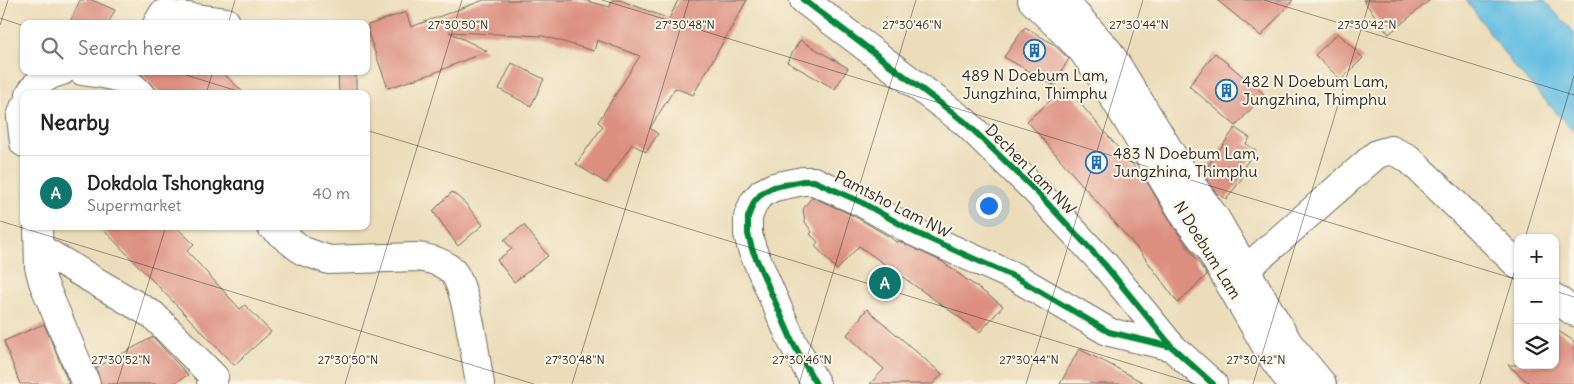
<!DOCTYPE html>
<html lang="en">
<head>
<meta charset="utf-8">
<style>
	body { margin:0; font-family:Delius,sans-serif; background:#f6f6f6; color:#222 }
	.controls { position:absolute; right:15px; bottom:15px; display:grid; overflow:hidden; border-radius:10px; box-shadow:0 1px 4px #0004 }
	.controls button { width:45px; height:45px; display:grid; place-items:center; padding:0; border:0; border-bottom:1px solid #e0e0e0; background:#fff; color:#222; font:25px sans-serif }
	.you { position:absolute; left:988px; top:205px; width:18px; height:18px; margin:-12px; border:4px solid #fff; border-radius:50%; background:#1a73e8; box-shadow:0 0 0 8px #1a73e833 }
	.badge { display:grid; place-items:center; width:32px; height:32px; border-radius:50%; background:#0f766e; color:#fff; font-size:16px; font-weight:700 }
	.pin { position:absolute; translate:-50% -50%; border:2px solid #fff; box-shadow:0 1px 5px #0006 }
	.list { margin:0; padding:0; list-style:none }
	h2 { display:flex; justify-content:space-between; align-items:center; height:65px; margin:0; padding:0 20px; font-size:21px }
	h2 small { font-size:16px; font-weight:400; color:#767676 }
	.list li { display:grid; grid-template-columns:32px 1fr auto; gap:15px; align-items:center; box-sizing:border-box; height:75px; padding:0 20px; border-top:1px solid #e0e0e0 }
	.list b { display:block; font-size:19px; white-space:nowrap }
	.list p { margin:0; font-size:16px; white-space:nowrap; color:#767676 }
	.list em { font-size:16px; font-style:normal; color:#767676 }
	.icon { flex:none; width:28px; height:28px; fill:none; stroke:currentColor; stroke-width:2; stroke-linecap:round; stroke-linejoin:round }
	.map { position:relative; flex:none; width:1574px; height:384px; overflow:hidden }
	.search { position:absolute; background:#fff; box-shadow:0 1px 4px #0004; left:20px; top:20px; width:350px; height:55px; display:flex; align-items:center; gap:12px; box-sizing:border-box; padding:0 18px; border-radius:10px; color:#767676; font-size:19px }
	.panel { position:absolute; background:#fff; box-shadow:0 1px 4px #0004; left:20px; top:90px; width:350px; height:140px; border-radius:10px }
	.map>svg:first-child { display:block }
	.water { fill:#66bfe3; stroke:#487587 }
	.building { fill:#dc8e7f }
	.lines { fill:none; stroke-linecap:round; stroke-linejoin:round }
	.minor-casing { stroke:#6e695d; stroke-width:30 }
	.major-casing { stroke:#6e695d; stroke-width:30 }
	.minor { stroke:#fff; stroke-width:28 }
	.major { stroke:#fff; stroke-width:28 }
	.cycleway-casing { stroke:#fcf5e5; stroke-width:9 }
	.cycleway { stroke:#00873e; stroke-width:6 }
	.ticks { fill:none; stroke:#2b2b2b; stroke-width:1; stroke-opacity:0.45 }
	.labels { text-anchor:middle; dominant-baseline:central; stroke-width:4; stroke-linejoin:round; paint-order:stroke }
	.poi-label { font-size:16px; fill:#2b2b2b; stroke:#fcf5e5; text-anchor:start }
	.street-label { font-size:16px; fill:#2b2b2b; stroke:#fcf5e5 }
	.ticks-label { font-size:12px; text-anchor:middle; fill:#2b2b2b; stroke:#fcf5e5; stroke-width:4; stroke-linejoin:round; paint-order:stroke }
</style>
</head>
<body>
<div class="map">
<svg width="1574" height="384" viewBox="0 0 1574 384">
	<rect width="100%" height="100%" fill="#fcf5e5"/>
	<filter id="ink" filterUnits="userSpaceOnUse"><feTurbulence type="fractalNoise" baseFrequency=".02" numOctaves="2"/><feDisplacementMap in="SourceGraphic" scale="10" xChannelSelector="R" yChannelSelector="G"/><feConvolveMatrix kernelMatrix="1 2 1 2 8 2 1 2 1" color-interpolation-filters="sRGB"/></filter>
	<filter id="wash" filterUnits="userSpaceOnUse"><feTurbulence type="fractalNoise" baseFrequency=".0096" numOctaves="4" result="noise"/><feDisplacementMap in="SourceGraphic" scale="20" xChannelSelector="R" yChannelSelector="G"/><feGaussianBlur stdDeviation="1.12" result="paint"/><feColorMatrix in="noise" values="0 0 0 0 0 0 0 0 0 0 0 0 0 0 0 0 0 1.4 0 .05"/><feComposite in="paint" operator="in"/></filter>
	<g filter="url(#wash)">
		<rect width="100%" height="100%" fill="#ebddba"/>
		<path class="water" d="M1466 0H1544L1574 33V132L1512 64Z"/>
		<g id="blocks">
			<path class="building" d="M80 0H92L115 10 108 24H69Z
				M484 0H583L610 7 612 0H620L669 19 678 0H747L693 95 675 88 650 128 658 134 646 152 632 144 606 183 576 164 603 126 598 122 640 56 597 40 594 51 543 36 449 32 487 51 434 73 388 88 368 33V25L406 12 411 27Z
				M1217 0H1293L1261 36Z
				M1363 0H1430L1389 34Z
				M1025 27 1053 44 1069 59 1053 85 1004 57Z
				M1338 33 1363 58 1341 80 1315 55Z
				M800 40 848 68 835 89 787 62Z
				M1215 53 1264 94 1236 126 1189 86Z
				M512 63 544 79 531 106 499 89Z
				M138 71H221L245 94H161Z
				M338 71H356V94H339Z
				M1066 87 1144 178 1174 227 1207 275 1178 303 1142 254 1027 121Z
				M1235 128 1250 138 1246 144 1256 150 1243 168 1247 171 1227 199 1216 193 1203 173Z
				M452 192 465 203 483 225 458 246 433 211Z
				M812 197 854 216 890 237 897 243 898 241 941 261 1003 306 980 332 859 246 837 270 815 246 818 242 810 234 812 232 805 222 803 209Z
				M524 225 548 256 514 282 497 260 512 249 504 240Z
				M100 226H175L194 244 187 251 240 309 245 305 271 332 234 365Z
				M867 309 942 374 933 384H870L884 369 847 335Z
				M44 324 69 384H20L4 341Z
				M1555 329 1574 341V384H1530L1508 365H1555Z
				M153 337 188 375 173 384H101L96 368Z
				M1079 349 1107 363 1146 384H1060Z"/>
		</g>
	</g>
	<g filter="url(#ink)">
		<use href="#blocks" fill-opacity="0" stroke="#6e695d" stroke-width="1"/>
		<g class="lines">
			<defs>
				<path id="minor" d="M804 0 965 122 1036 191 1105 265 1172 347 1213 384
					M157 24 163 14 226 22
					M82 71C106 74 123 75 140 94
					M30 94C37 82 48 74 62 71
					M24 108 21 117 24 143
					M38 226 39 267 43 282 86 384
					M271 226 303 251 329 260 415 257C428 258 444 262 453 272 467 288 476 361 480 384
					M39 248 153 315 214 377 211 384
					M1246 269 1377 154 1391 150 1408 158 1518 265
					M1555 298 1574 312
					M816 384 793 343 752 249 748 234V217L754 202 762 193 774 187 803 181H814L861 202 914 232 1017 278 1109 332 1172 347"/>
				<path id="major" d="M1032 0 1082 50 1102 78 1187 219 1209 248 1273 358 1292 384
					M1063 0 1109 52 1183 173 1216 219 1289 344 1322 384"/>
			</defs>
			<use href="#minor" class="minor-casing"/>
			<use href="#major" class="major-casing"/>
			<use href="#minor" class="minor"/>
			<use href="#major" class="major"/>
			<defs>
				<path id="cycleway" d="M804 0 965 122 1036 191 1105 265 1172 347 1213 384
					M816 384 793 343 752 249 748 234V217L754 202 762 193 774 187 803 181H814L861 202 914 232 1017 278 1109 332 1172 347"/>
			</defs>
			<use href="#cycleway" class="cycleway-casing"/>
			<use href="#cycleway" class="cycleway"/>
		</g>
	</g>
	<path class="ticks" d="M602 0 1518 280M1264 0 1574 95M0 18 24 26M228 24 235 0M0 25 8 0M173 71 247 94M206 94 213 71M366 130 1196 384M0 221 534 384M1525 238 1574 76M1555 291 1574 297M117 384 166 226M345 384 462 0M572 384 689 0M799 384 916 0M1026 384 1143 0M1253 384 1370 0M1480 384 1518 260"/>
	<defs>
		<symbol id="building-ring" viewBox="-11 -11 22 22"><circle r="9.5" fill="#fcf5e5" stroke="#1f6fb2" stroke-width="1.5"/><path d="M-4-6H4V6H1V3H-1V6H-4ZM-2.5-4.3h1.7v1.8h-1.7ZM.8-4.3h1.7v1.8H.8ZM-2.5-1h1.7V.8h-1.7ZM.8-1h1.7V.8H.8Z" fill="#1f6fb2"/></symbol>
	</defs>
	<g fill-rule="evenodd">
		<use href="#building-ring" x="1022" y="38" width="25" height="25"/>
		<use href="#building-ring" x="1214" y="78" width="25" height="25"/>
		<use href="#building-ring" x="1084" y="150" width="25" height="25"/>
	</g>
	<g class="labels">
		<g class="poi-label">
			<text x="1035" y="75" text-anchor="middle">489 N Doebum Lam,<tspan x="1035" dy="18">Jungzhina, Thimphu</tspan></text>
			<text x="1242" y="81">482 N Doebum Lam,<tspan x="1242" dy="18">Jungzhina, Thimphu</tspan></text>
			<text x="1113" y="153">483 N Doebum Lam,<tspan x="1113" dy="18">Jungzhina, Thimphu</tspan></text>
		</g>
		<g class="street-label">
			<text transform="translate(1031 169) rotate(45)">Dechen Lam NW</text>
			<text transform="translate(893 204) rotate(27)">Pamtsho Lam NW</text>
			<text transform="translate(1208 250) rotate(58)">N Doebum Lam</text>
		</g>
	</g>
	<g class="ticks-label">
		<text x="458" y="29">27°30'50"N</text>
		<text x="685" y="29">27°30'48"N</text>
		<text x="912" y="29">27°30'46"N</text>
		<text x="1139" y="29">27°30'44"N</text>
		<text x="1367" y="29">27°30'42"N</text>
		<text x="121" y="364">27°30'52"N</text>
		<text x="348" y="364">27°30'50"N</text>
		<text x="575" y="364">27°30'48"N</text>
		<text x="802" y="364">27°30'46"N</text>
		<text x="1029" y="364">27°30'44"N</text>
		<text x="1256" y="364">27°30'42"N</text>
	</g>
</svg>
<div class="controls">
<button>+</button>
<button>−</button>
<button><svg class="icon" aria-label="layers" viewBox="0 0 24 24"><path d="M12 4l9 5-9 5-9-5zM3 14l9 5 9-5"/></svg></button>
</div>
<div class="you"></div>
<div class="pin badge" style="left:885px;top:283px">A</div>
<div class="search"><svg class="icon" aria-label="search" viewBox="0 0 24 24"><circle cx="10" cy="10" r="6"/><path d="M15 15l6 6"/></svg>Search here</div>
<section class="panel">
<h2>Nearby<small></small></h2>
<ul class="list">
<li><span class="badge">A</span><div><b>Dokdola Tshongkang</b><p>Supermarket</p></div><em>40 m</em></li>
</ul>
</section>
</div>
</body>
</html>
